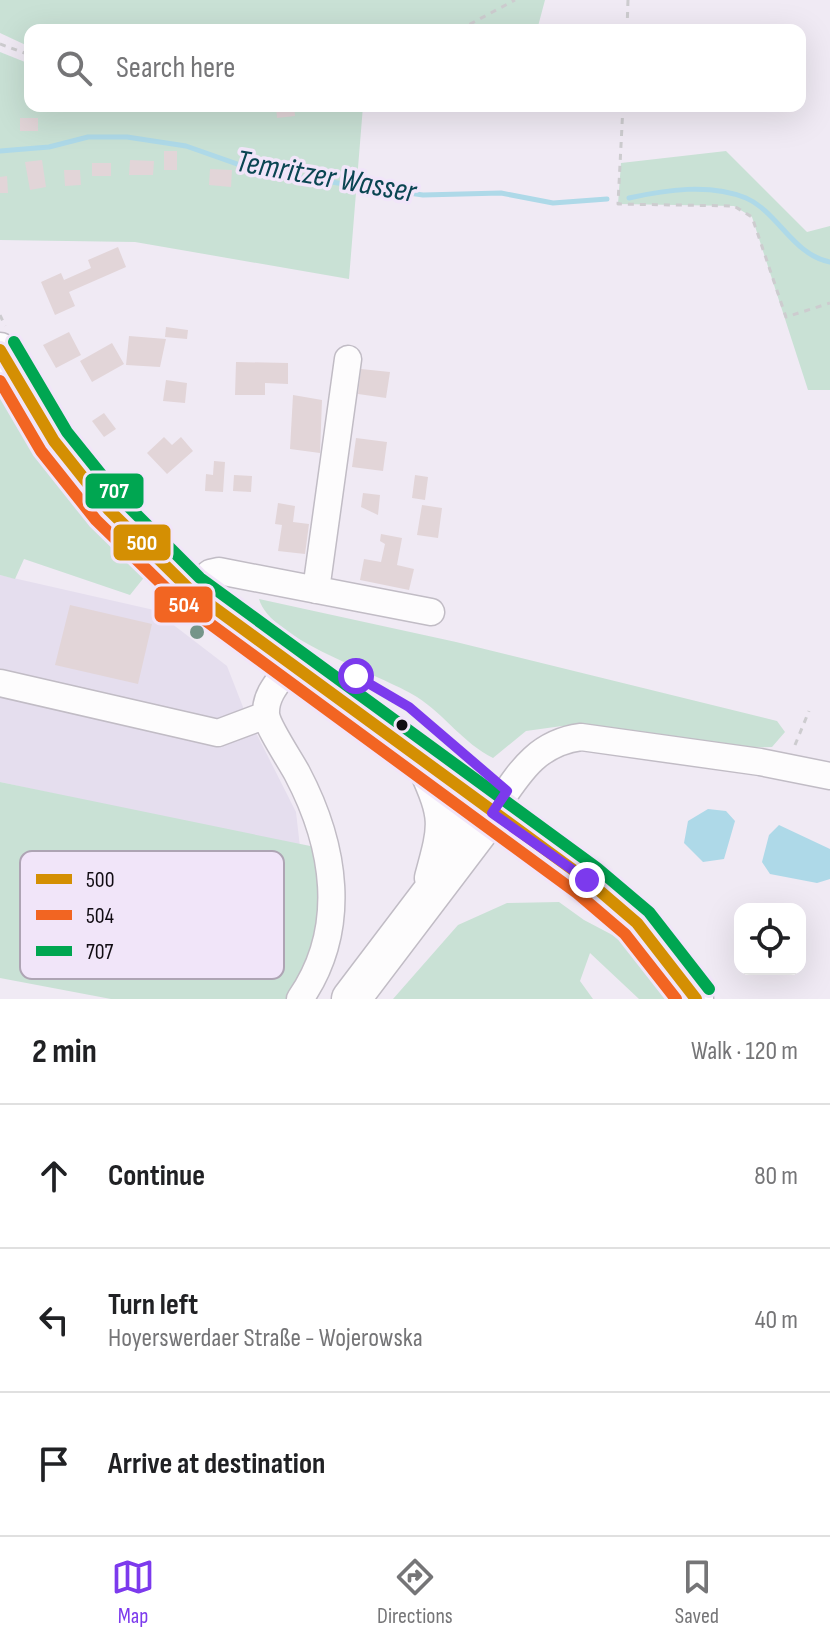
<!DOCTYPE html>
<html lang="en">
<head>
<meta charset="utf-8">
<style>
	body { margin:0; font-family:"Sofia Sans Condensed",sans-serif; background:#f6f6f6; color:#202124 }
	.controls { position:absolute; right:24px; bottom:24px; display:grid; overflow:hidden; border-radius:16px; box-shadow:0 8px 32px #0002 }
	.controls button { width:72px; height:72px; display:grid; place-items:center; padding:0; border:0; border-bottom:2px solid #e0e0e0; background:#fff; color:#202124; font:40px sans-serif }
	.stop { position:absolute; width:24px; height:24px; margin:-18px; border:6px solid #7c3aed; border-radius:50%; background:#fff }
	.stop.end { background:#7c3aed; border-color:#fff; box-shadow:0 2px 8px #0008 }
	.list { margin:0; padding:0; list-style:none }
	h2 { display:flex; justify-content:space-between; align-items:center; height:104px; margin:0; padding:0 32px; font-size:34px }
	h2 small { font-size:26px; font-weight:400; color:#757577 }
	.list li { display:grid; grid-template-columns:52px 1fr auto; gap:24px; align-items:center; box-sizing:border-box; height:144px; padding:0 32px; border-top:2px solid #e0e0e0 }
	.list b { display:block; font-size:30px; white-space:nowrap }
	.list p { margin:0; font-size:26px; white-space:nowrap; color:#757577 }
	.list em { font-size:26px; font-style:normal; color:#757577 }
	.icon { flex:none; width:44px; height:44px; fill:none; stroke:currentColor; stroke-width:2; stroke-linecap:round; stroke-linejoin:round }
	.map { position:relative; flex:none; width:830px; height:999px; overflow:hidden }
	.search { position:absolute; background:#fff; box-shadow:0 8px 32px #0002; left:24px; right:24px; top:24px; height:88px; display:flex; align-items:center; gap:20px; box-sizing:border-box; padding:0 28px; border-radius:16px; color:#757577; font-size:30px }
	.sheet { height:536px; background:#fff }
	nav { display:flex; justify-content:space-around; align-items:center; box-sizing:border-box; height:112px; border-top:2px solid #e0e0e0; background:#fff; font-size:22px; color:#757577 }
	nav a { display:grid; justify-items:center; gap:4px }
	nav .on { color:#7c3aed }
	.map>svg:first-child { display:block }
	.commercial { fill:#e5deee }
	.green { fill:#c9e1d5 }
	.water { fill:#aed9e8 }
	.lines { fill:none; stroke-linecap:round; stroke-linejoin:round }
	.stream { stroke:#aed9e8; stroke-width:5 }
	.building { fill:#e2d5d8 }
	.minor-casing { stroke:#c1bcc5; stroke-width:29 }
	.major-casing { stroke:#c1bcc5; stroke-width:37 }
	.highway-casing { stroke:#c1bcc5; stroke-width:41 }
	.path { stroke:#cdcccf; stroke-width:3; stroke-dasharray:6 6; stroke-linecap:butt }
	.minor { stroke:#fdfcfd; stroke-width:26 }
	.major { stroke:#fdfcfd; stroke-width:34 }
	.highway { stroke:#fdfcfd; stroke-width:38 }
	.bus-1-casing { stroke:#f1e5f9; stroke-width:18 }
	.bus-2-casing { stroke:#f1e5f9; stroke-width:18 }
	.bus-3-casing { stroke:#f1e5f9; stroke-width:18 }
	.bus-1 { stroke:#d48f03; stroke-width:12 }
	.bus-2 { stroke:#f26522; stroke-width:12 }
	.bus-3 { stroke:#00a651; stroke-width:12 }
	.tree { fill:#759589 }
	.route { stroke:#7c3aed; stroke-width:10 }
	.bus-dot { fill:#110c13; stroke:#f1e5f9; stroke-width:3 }
	.labels { text-anchor:middle; dominant-baseline:central; stroke-width:7; stroke-linejoin:round; paint-order:stroke }
	.water-label { font-size:32px; font-style:italic; fill:#0a4552; stroke:#f1e5f9 }
	.key { fill:#f1e5f9; stroke:#aea4b4; stroke-width:2 }
	.key-label { font-size:22px; fill:#110c13 }
	.line-badge { stroke:#f1e5f9; stroke-width:3 }
	.badge-label { font-size:22px; text-anchor:middle; font-weight:bold; fill:#fff }
</style>
</head>
<body>
<div class="map">
<svg width="830" height="999" viewBox="0 0 830 999">
	<rect width="100%" height="100%" fill="#f0eaf4"/>
	<path class="commercial" d="M0 575 154 610 227 666 243 707 296 812 300 847 0 782Z"/>
	<path class="green" d="M0 0H545L537 30H30V47L0 33Z
		M0 52 30 64V106H363L349 279 135 242 0 240Z
		M726 151 807 232 830 226V390H808L752 217 734 206 618 204 621 163Z
		M0 368 150 570 130 595 24 559 15 579 0 575Z
		M259 599 456 642 777 721 785 732 772 747 718 748 562 726 526 731 493 758C463 743 445 715 417 697 381 674 270 640 259 599Z
		M0 782 320 848 319 941 291 999H111L0 978Z
		M559 902 584 920 622 940 671 999H639L590 953 580 981 593 999H393L458 925 507 903Z"/>
	<path class="water" d="M708 809 726 811 735 821 724 859 703 862 684 843 688 821Z
		M779 825 830 849V879L817 883 770 874 762 862 769 835Z"/>
	<g class="lines">
		<path class="stream" d="M0 151 49 147 88 137H127L186 146 260 172 423 195 501 193 553 203 607 199
			M629 198C665 190 710 183 746 198 778 212 793 255 830 262"/>
	</g>
	<path class="building" d="M276 106H294L295 116 277 118Z
		M20 118H38V131H20Z
		M164 151H177V170H164Z
		M42 160 46 187 30 190 25 162Z
		M130 160 154 161 153 175H129Z
		M92 163H111V176H92Z
		M210 169 232 170 231 187 209 185Z
		M64 170H80L81 185 65 186Z
		M7 176 8 193H0V177Z
		M118 247 126 267 69 292 75 306 55 315 41 282 61 273 64 280 91 268 88 260Z
		M166 327 188 330 187 339 165 337Z
		M69 332 81 355 56 368 43 345Z
		M129 336 166 339 160 367 126 365Z
		M112 343 124 364 92 382 80 361Z
		M236 362 288 363V384L265 383V395H235Z
		M361 369 390 372 386 398 358 394Z
		M166 380 187 383 185 403 163 401Z
		M293 395 322 400 320 453 290 449Z
		M104 413 116 429 104 437 92 421Z
		M164 437 172 445 181 437 193 451 167 474 147 453Z
		M356 438 387 442 383 471 352 467Z
		M214 461 225 462 223 492 205 491 206 474 213 475Z
		M234 475 252 476 251 492 233 491Z
		M415 475 428 477 425 500 412 498Z
		M363 493 380 495 378 515 361 507Z
		M278 503 295 506 293 522 309 524 305 554 278 551 282 525 275 524Z
		M422 505 442 508 438 538 417 535Z
		M381 534 402 538 397 565 414 569 409 590 360 580 364 559 381 562 385 544 380 541Z
		M70 605 152 624 138 684 55 665Z"/>
	<g class="lines">
		<defs>
			<path id="minor" d="M190 590 210 573 219 571 431 612
				M316 590 348 359
				M290 666C280 680 265 694 266 714 267 726 290 760 297 773 335 845 349 928 300 999
				M0 683 218 733 266 715
				M492 813C517 777 534 743 581 737L760 762 830 776"/>
			<path id="major" d="M0 350 54 441 109 510 190 590 406 751 587 880 637 923 696 999"/>
			<path id="highway" d="M427 766C450 817 449 824 434 878
				M351 999 492 813"/>
		</defs>
		<use href="#minor" class="minor-casing"/>
		<use href="#major" class="major-casing"/>
		<use href="#highway" class="highway-casing"/>
		<path class="path" d="M459 30 515 0
			M627 30 628 0
			M0 44 30 55
			M623 106 618 204 734 206 752 217 786 317 830 303
			M0 315 5 326
			M343 671 409 707 485 774
			M795 745 809 711"/>
		<use href="#minor" class="minor"/>
		<use href="#major" class="major"/>
		<use href="#highway" class="highway"/>
		<defs>
			<path id="bus-1" d="M0 350 54 441 109 510 190 590 587 880 637 923 696 999"/>
			<path id="bus-2" d="M0 381 41 451 96 520 179 601 577 893 625 934 676 999"/>
			<path id="bus-3" d="M14 342 67 432 121 499 200 578 597 868 649 912 709 989"/>
		</defs>
		<use href="#bus-1" class="bus-1-casing"/>
		<use href="#bus-2" class="bus-2-casing"/>
		<use href="#bus-3" class="bus-3-casing"/>
		<use href="#bus-1" class="bus-1"/>
		<use href="#bus-2" class="bus-2"/>
		<use href="#bus-3" class="bus-3"/>
	</g>
	<circle class="tree" cx="197" cy="632" r="7"/>
	<g class="lines">
		<path class="route" d="M356 676 409 707 507 791 492 813 587 880"/>
	</g>
	<circle class="bus-dot" cx="402" cy="725" r="7"/>
	<g class="labels">
		<g class="water-label">
			<text transform="translate(326 177) rotate(10)">Temritzer Wasser</text>
		</g>
	</g>
	<rect x="20" y="851" width="264" height="128" rx="12" class="key"/>
	<rect x="36" y="874" width="36" height="10" fill="#d48f03"/>
	<rect x="36" y="910" width="36" height="10" fill="#f26522"/>
	<rect x="36" y="946" width="36" height="10" fill="#00a651"/>
	<g class="key-label">
		<text x="86" y="887">500</text>
		<text x="86" y="923">504</text>
		<text x="86" y="959">707</text>
	</g>
	<g class="line-badge">
		<rect x="84" y="472" width="61" height="38" rx="8" fill="#00a651"/>
		<rect x="112" y="523" width="60" height="39" rx="8" fill="#d48f03"/>
		<rect x="153" y="585" width="61" height="39" rx="8" fill="#f26522"/>
	</g>
	<g class="badge-label">
		<text x="114" y="498">707</text>
		<text x="142" y="550">500</text>
		<text x="184" y="612">504</text>
	</g>
</svg>
<div class="controls">
<button><svg class="icon" aria-label="locate" viewBox="0 0 24 24"><circle cx="12" cy="12" r="6"/><path d="M12 2v4M12 18v4M2 12h4M18 12h4"/></svg></button>
</div>
<div class="stop" style="left:356px;top:676px"></div>
<div class="stop end" style="left:587px;top:880px"></div>
<div class="search"><svg class="icon" aria-label="search" viewBox="0 0 24 24"><circle cx="10" cy="10" r="6"/><path d="M15 15l6 6"/></svg>Search here</div>
</div>
<section class="sheet">
<h2>2 min<small>Walk · 120 m</small></h2>
<ul class="list">
<li><svg class="icon" aria-label="ahead" viewBox="0 0 24 24"><path d="M12 20V5M6 11l6-6 6 6"/></svg><div><b>Continue</b></div><em>80 m</em></li>
<li><svg class="icon" aria-label="left" viewBox="0 0 24 24"><path d="M17 20v-9H6M10 6l-5 5 5 5"/></svg><div><b>Turn left</b><p>Hoyerswerdaer Straße - Wojerowska</p></div><em>40 m</em></li>
<li><svg class="icon" aria-label="arrive" viewBox="0 0 24 24"><path d="M6 21V4h12l-3 4 3 4H6"/></svg><div><b>Arrive at destination</b></div></li>
</ul>
</section>
<nav>
<a class="on"><svg class="icon" aria-label="map" viewBox="0 0 24 24"><path d="M3 6l6-2 6 2 6-2v14l-6 2-6-2-6 2zM9 4v14M15 6v14"/></svg>Map</a>
<a><svg class="icon" aria-label="directions" viewBox="0 0 24 24"><path d="M12 3l9 9-9 9-9-9zM9 14v-3h6M13 9l2 2-2 2"/></svg>Directions</a>
<a><svg class="icon" aria-label="saved" viewBox="0 0 24 24"><path d="M7 4h10v16l-5-4-5 4z"/></svg>Saved</a>
</nav>
</body>
</html>
